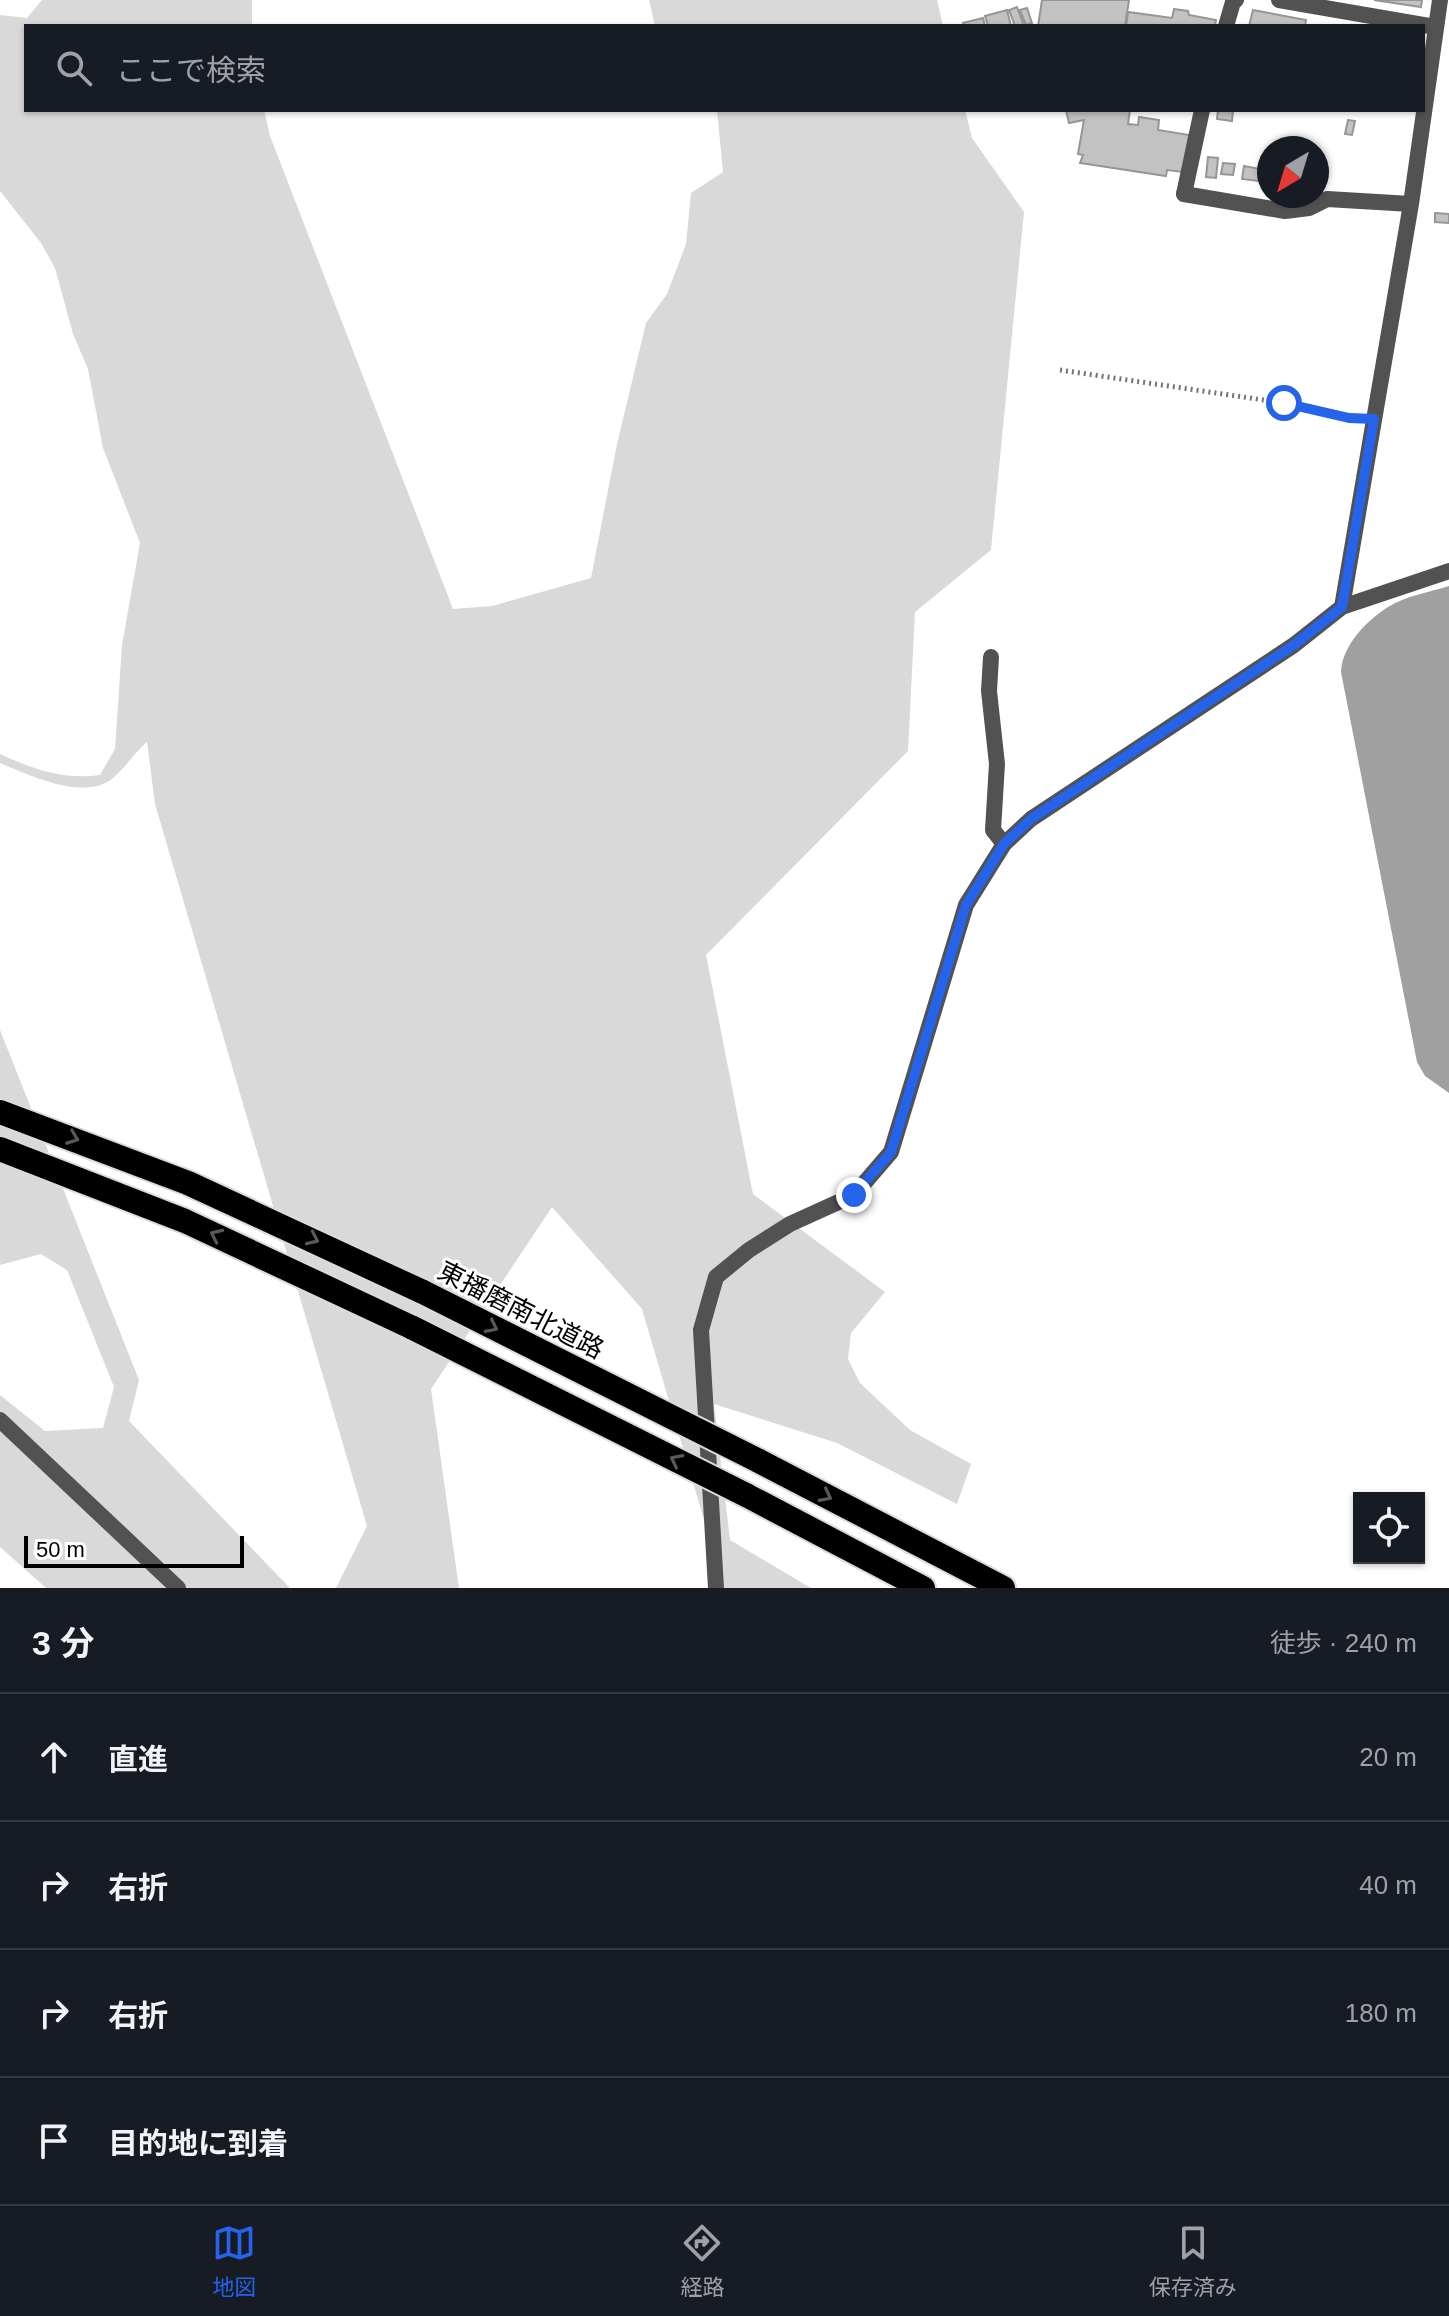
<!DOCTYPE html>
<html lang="ja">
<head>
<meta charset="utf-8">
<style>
	body { margin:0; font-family:Helvetica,"Noto Sans JP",sans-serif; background:#242831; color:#f1f3f6 }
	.controls { position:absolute; right:24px; bottom:24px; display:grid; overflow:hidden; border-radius:0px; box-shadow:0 2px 6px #0004 }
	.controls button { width:72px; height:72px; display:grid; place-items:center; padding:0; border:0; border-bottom:2px solid #363941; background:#171b24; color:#f1f3f6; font:40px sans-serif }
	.compass { position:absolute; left:1257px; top:136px; width:72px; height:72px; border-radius:50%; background:#171b24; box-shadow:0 2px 6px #0004; rotate:218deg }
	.scale { position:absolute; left:24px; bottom:20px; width:220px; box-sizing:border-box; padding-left:8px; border:4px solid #000; border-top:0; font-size:22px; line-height:28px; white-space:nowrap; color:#000; -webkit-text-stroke:6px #fff; paint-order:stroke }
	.stop { position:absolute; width:24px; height:24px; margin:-18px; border:6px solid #2563eb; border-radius:50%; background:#fff }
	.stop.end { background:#2563eb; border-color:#fff; box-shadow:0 2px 8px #0008 }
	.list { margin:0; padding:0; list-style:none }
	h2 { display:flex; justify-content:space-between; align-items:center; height:104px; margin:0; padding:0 32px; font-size:34px }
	h2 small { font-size:26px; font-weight:400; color:#9ea1a6 }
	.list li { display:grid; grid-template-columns:52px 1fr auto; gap:24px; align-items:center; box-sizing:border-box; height:128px; padding:0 32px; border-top:2px solid #363941 }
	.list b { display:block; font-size:30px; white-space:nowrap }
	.list em { font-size:26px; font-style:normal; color:#9ea1a6 }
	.icon { flex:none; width:44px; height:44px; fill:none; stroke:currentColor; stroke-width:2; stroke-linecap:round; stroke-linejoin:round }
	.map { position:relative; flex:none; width:1449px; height:1588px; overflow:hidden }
	.search { position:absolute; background:#171b24; box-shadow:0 2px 6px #0004; left:24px; right:24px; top:24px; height:88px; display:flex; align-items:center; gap:20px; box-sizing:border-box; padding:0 28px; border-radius:0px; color:#9ea1a6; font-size:30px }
	.sheet { height:616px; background:#171b24 }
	nav { display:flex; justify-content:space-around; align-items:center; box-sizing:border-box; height:112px; border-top:2px solid #363941; background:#171b24; font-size:22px; color:#9ea1a6 }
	nav a { display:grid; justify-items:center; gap:4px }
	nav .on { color:#2563eb }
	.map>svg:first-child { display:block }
	.green { fill:#d9d9d9 }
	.water { fill:#a0a0a0 }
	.building { fill:#c2c2c2; stroke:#969696; stroke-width:2 }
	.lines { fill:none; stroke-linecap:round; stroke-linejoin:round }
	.motorway-casing { stroke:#dbdbdb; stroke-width:28 }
	.path { stroke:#747474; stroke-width:5; stroke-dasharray:2 4; stroke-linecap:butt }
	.service { stroke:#525252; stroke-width:16 }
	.minor { stroke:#525252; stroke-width:16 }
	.motorway { stroke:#000; stroke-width:24 }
	.motorway-bridge-casing { stroke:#dbdbdb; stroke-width:28; stroke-linecap:butt }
	.motorway-bridge { stroke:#000; stroke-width:24 }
	.oneway { stroke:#595959 }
	.route { stroke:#2563eb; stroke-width:10 }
	.labels { text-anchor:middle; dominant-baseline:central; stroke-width:6; stroke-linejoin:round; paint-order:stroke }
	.street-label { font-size:26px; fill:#000; stroke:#fff }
</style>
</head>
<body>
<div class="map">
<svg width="1449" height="1588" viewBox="0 0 1449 1588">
	<rect width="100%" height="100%" fill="#fff"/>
	<path class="green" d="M42 0H252V26H26V110H264L270 136 453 609 492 606 591 578 617 444 646 323 667 294 686 244 691 193 723 172 717 110H965L972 138 1024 212 991 550 915 612 908 751 706 955 753 1194 885 1292 851 1333 848 1359 860 1383 910 1430 971 1464 957 1504 837 1443 714 1404 730 1540 811 1588H724L642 1309 552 1207 431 1389 459 1588H336L367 1526 155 804 147 742C135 752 126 767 113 778 85 802 29 775 0 763V754C32 769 64 780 100 775L115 749 122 645 140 543 103 448 88 369 73 334 55 268 41 243 0 191V15L27 18Z
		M649 0H937L943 26H655Z
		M0 1030 139 1380 129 1421 290 1588H46L0 1547V1395L45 1431 103 1428 114 1387 67 1270 41 1254 0 1265Z"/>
	<path class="water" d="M1449 586V1093L1425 1076 1417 1062 1341 672C1342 646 1366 621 1388 607 1405 596 1430 592 1449 586Z"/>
	<path class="building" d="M1042 0H1129L1125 26H1038Z
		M1374 0H1422L1421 7Z
		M1017 7 1024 26H1015L1009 10Z
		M1027 8 1032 23 1026 25 1020 10Z
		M1174 9 1188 11 1189 15 1216 20 1215 26H1126L1128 12 1172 18Z
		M1007 10 1011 26H988L985 16Z
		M1253 10 1306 20 1305 26H1249Z
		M983 18 985 26H964L963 23Z
		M1066 110H1130L1128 124 1138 125 1139 117 1159 120 1158 130 1189 135 1183 172 1167 170 1166 176 1080 163 1083 155 1078 154 1084 120 1069 123Z
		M1218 110H1233L1232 121 1217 119Z
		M1348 120 1355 121 1352 135 1345 134Z
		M1208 157 1218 158 1216 178 1206 177Z
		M1223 163 1235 164 1233 175 1221 174Z
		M1244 166 1260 169 1258 181 1242 179Z
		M1435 213 1449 214V223L1435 222Z"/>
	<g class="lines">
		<defs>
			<path id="motorway" d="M0 1112 188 1183 423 1292
				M0 1149 185 1221 413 1328
				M757 1460 1003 1588
				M746 1495 923 1588"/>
		</defs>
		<use href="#motorway" class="motorway-casing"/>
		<path class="path" d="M1060 370 1284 403 1353 418"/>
		<path class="service" d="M1226 26 1233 2 1236 0
			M1184 194 1202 110
			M991 657 989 691 997 764 993 830 1004 844"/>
		<path class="minor" d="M1279 0 1435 27
			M1184 194 1285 211 1309 208 1327 199 1411 204
			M1342 607 1411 204 1440 0
			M0 1420 178 1588
			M716 1588 701 1330 716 1277 749 1250 790 1224 854 1195 891 1152 966 905 1004 844 1031 819 1294 645 1342 607 1449 571"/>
		<use href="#motorway" class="motorway"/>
		<defs>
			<path id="motorway-bridge" d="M423 1292 757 1460
				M413 1328 746 1495"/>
		</defs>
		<use href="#motorway-bridge" class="motorway-bridge-casing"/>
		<use href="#motorway-bridge" class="motorway-bridge"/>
	</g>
	<defs><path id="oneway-chevron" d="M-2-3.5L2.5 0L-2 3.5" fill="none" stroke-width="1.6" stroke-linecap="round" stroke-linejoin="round" transform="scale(2)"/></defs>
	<g class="oneway">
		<use href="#oneway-chevron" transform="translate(73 1138) rotate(21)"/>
		<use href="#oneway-chevron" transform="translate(216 1235) rotate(-155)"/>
		<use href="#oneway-chevron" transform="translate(313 1239) rotate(25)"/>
		<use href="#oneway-chevron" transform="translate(492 1327) rotate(27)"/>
		<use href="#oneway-chevron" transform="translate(676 1460) rotate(-153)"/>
		<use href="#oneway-chevron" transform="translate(826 1496) rotate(27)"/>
	</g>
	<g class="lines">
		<path class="route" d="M854 1195 891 1152 966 905 1004 844 1031 819 1294 645 1342 607 1374 419 1349 418 1284 403"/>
	</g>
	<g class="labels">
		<g class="street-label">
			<text transform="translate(521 1310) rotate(27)">東播磨南北道路</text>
		</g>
	</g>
</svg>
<div class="controls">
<button><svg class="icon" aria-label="locate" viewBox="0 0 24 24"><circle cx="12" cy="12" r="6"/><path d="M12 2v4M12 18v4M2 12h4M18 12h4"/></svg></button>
</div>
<svg class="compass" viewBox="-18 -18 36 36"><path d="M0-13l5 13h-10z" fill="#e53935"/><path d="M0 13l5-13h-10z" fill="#9ea1a6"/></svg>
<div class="scale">50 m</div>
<div class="stop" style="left:1284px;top:403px"></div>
<div class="stop end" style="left:854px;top:1195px"></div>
<div class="search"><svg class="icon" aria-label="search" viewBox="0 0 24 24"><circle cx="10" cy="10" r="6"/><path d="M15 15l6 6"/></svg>ここで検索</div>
</div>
<section class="sheet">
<h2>3 分<small>徒歩 · 240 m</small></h2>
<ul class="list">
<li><svg class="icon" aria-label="ahead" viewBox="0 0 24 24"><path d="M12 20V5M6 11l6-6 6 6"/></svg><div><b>直進</b></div><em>20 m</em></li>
<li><svg class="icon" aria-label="right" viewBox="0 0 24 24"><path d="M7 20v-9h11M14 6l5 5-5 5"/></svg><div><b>右折</b></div><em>40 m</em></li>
<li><svg class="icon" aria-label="right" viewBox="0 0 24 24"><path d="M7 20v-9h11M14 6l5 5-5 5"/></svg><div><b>右折</b></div><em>180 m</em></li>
<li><svg class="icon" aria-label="arrive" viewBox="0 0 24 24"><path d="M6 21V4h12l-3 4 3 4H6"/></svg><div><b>目的地に到着</b></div></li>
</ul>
</section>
<nav>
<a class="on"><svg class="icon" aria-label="map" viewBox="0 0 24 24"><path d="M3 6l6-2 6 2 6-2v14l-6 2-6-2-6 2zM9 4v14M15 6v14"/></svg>地図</a>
<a><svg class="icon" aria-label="directions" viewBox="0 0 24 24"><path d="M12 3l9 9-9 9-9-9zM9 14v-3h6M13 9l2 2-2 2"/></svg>経路</a>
<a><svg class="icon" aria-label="saved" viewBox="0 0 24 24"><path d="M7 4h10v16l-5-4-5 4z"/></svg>保存済み</a>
</nav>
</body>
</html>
